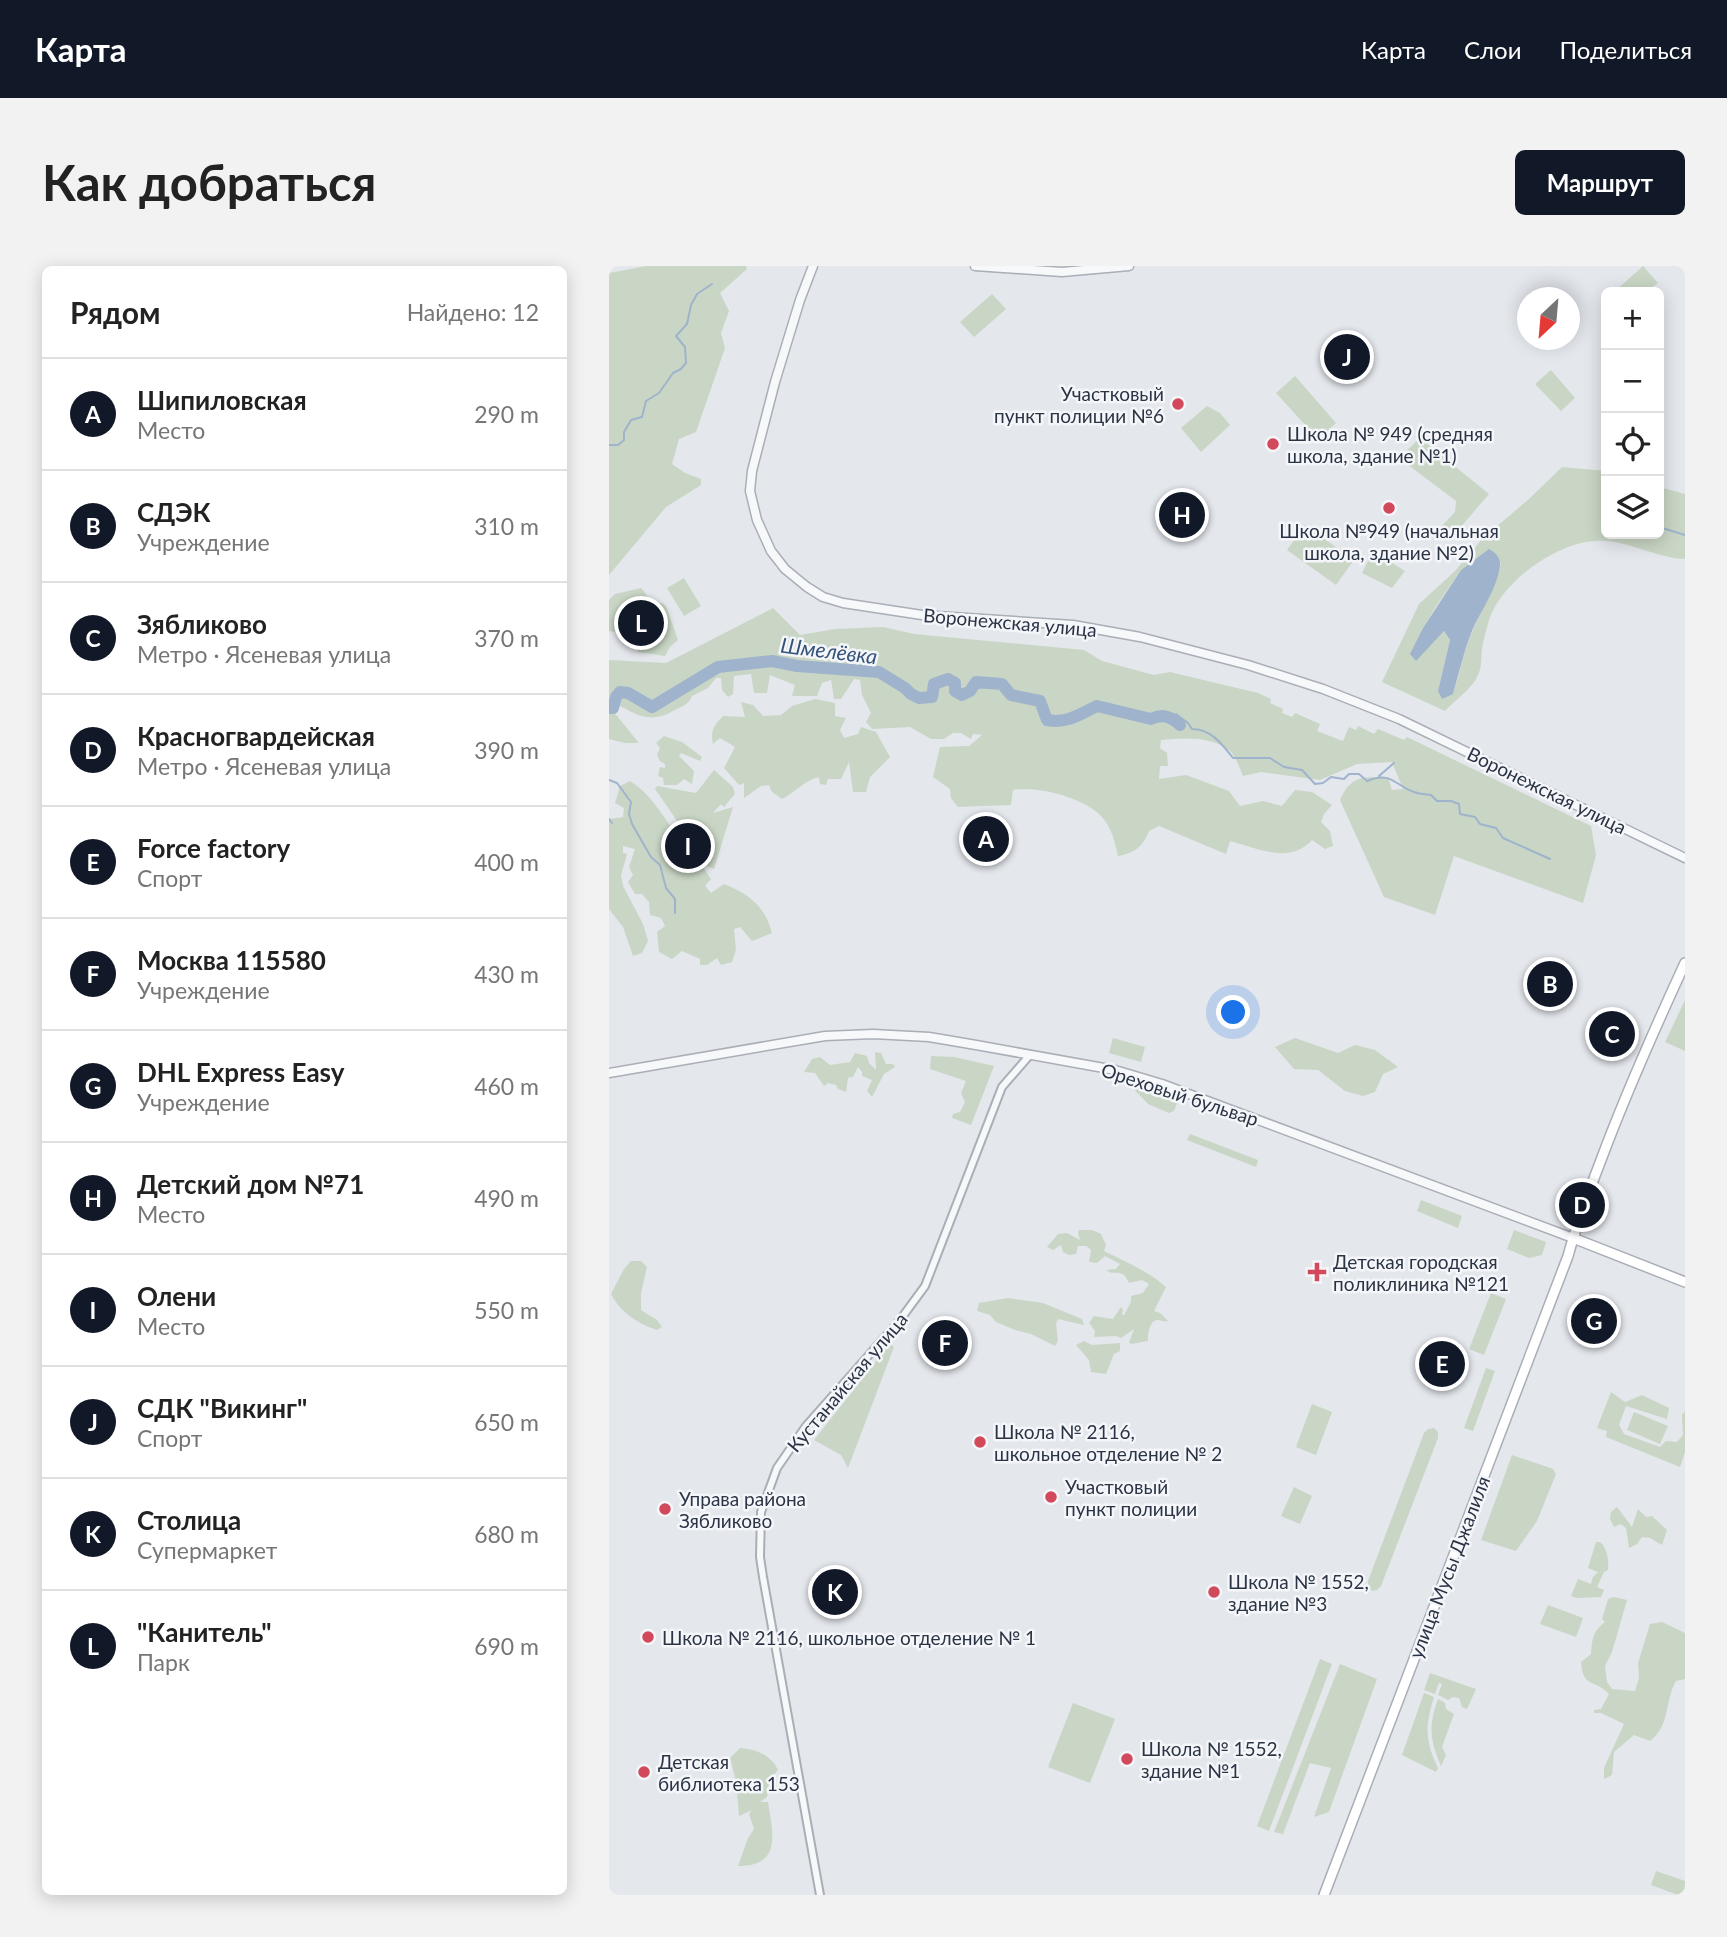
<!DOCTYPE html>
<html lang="ru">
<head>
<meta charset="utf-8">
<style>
	body { margin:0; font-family:Lato,sans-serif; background:#f2f2f2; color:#222 }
	.controls { position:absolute; right:21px; top:21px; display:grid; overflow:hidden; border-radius:10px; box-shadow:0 4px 18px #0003 }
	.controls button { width:63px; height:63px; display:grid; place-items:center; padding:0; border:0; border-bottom:2px solid #e0e0e0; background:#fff; color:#222; font:35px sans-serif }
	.compass { position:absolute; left:908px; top:21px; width:63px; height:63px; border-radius:50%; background:#fff; box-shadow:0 4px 18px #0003; rotate:206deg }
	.you { position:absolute; left:625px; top:747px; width:24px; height:24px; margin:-18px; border:5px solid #fff; border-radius:50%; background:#1a73e8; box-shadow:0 0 0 10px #1a73e833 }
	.badge { display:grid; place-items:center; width:46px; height:46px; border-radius:50%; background:#111827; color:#fff; font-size:23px; font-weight:700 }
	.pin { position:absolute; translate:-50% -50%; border:4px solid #fff; box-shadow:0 2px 7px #0006 }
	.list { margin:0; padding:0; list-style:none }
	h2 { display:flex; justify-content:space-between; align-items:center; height:91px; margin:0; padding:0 28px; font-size:30px }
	h2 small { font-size:23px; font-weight:400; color:#767676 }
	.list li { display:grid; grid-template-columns:46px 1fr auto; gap:21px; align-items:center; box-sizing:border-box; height:112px; padding:0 28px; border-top:2px solid #e0e0e0 }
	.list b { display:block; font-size:26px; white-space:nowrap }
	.list p { margin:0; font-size:23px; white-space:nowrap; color:#767676 }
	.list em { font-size:23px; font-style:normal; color:#767676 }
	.icon { flex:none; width:38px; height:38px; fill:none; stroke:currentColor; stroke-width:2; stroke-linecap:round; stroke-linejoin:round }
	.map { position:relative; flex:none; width:1076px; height:1629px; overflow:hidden; border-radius:10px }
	header { display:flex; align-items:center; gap:42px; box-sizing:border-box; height:98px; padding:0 35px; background:#111827; color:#fff }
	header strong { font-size:33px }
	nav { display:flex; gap:38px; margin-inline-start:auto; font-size:24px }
	.intro { display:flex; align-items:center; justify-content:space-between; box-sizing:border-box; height:168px; padding:0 42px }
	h1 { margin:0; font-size:49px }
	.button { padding:18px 32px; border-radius:10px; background:#111827; color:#fff; font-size:24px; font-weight:700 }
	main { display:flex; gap:42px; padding:0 42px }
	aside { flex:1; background:#fff; border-radius:10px; box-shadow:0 4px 18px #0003 }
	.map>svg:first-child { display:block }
	.green { fill:#c9d6c5; fill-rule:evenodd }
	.water { fill:#9fb4cc }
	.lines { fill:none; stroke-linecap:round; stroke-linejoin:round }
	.stream { stroke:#9fb4cc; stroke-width:2 }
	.river { stroke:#9fb4cc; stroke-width:12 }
	.minor-casing { stroke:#a9aeb7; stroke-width:10 }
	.tertiary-casing { stroke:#a9aeb7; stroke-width:11 }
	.secondary-casing { stroke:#a9aeb7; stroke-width:12 }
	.minor { stroke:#f7f8fa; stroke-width:6 }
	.tertiary { stroke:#f7f8fa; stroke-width:8 }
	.secondary { stroke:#fff; stroke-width:9 }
	.poi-dot { fill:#d1495b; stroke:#f4f6f9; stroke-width:2.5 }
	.labels { text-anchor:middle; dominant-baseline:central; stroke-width:5; stroke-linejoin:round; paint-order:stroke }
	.poi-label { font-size:19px; fill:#2b3445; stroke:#f4f6f9; text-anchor:start }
	.street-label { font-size:19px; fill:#2b3445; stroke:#f4f6f9 }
	.water-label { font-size:21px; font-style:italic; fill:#34527a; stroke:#f4f6f9 }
</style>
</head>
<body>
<header>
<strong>Карта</strong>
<nav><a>Карта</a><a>Слои</a><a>Поделиться</a></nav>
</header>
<div class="intro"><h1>Как добраться</h1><a class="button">Маршрут</a></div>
<main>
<aside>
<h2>Рядом<small>Найдено: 12</small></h2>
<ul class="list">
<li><span class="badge">A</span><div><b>Шипиловская</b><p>Место</p></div><em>290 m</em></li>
<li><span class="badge">B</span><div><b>СДЭК</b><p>Учреждение</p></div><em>310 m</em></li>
<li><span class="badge">C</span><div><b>Зябликово</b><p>Метро · Ясеневая улица</p></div><em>370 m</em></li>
<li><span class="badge">D</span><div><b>Красногвардейская</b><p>Метро · Ясеневая улица</p></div><em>390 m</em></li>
<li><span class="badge">E</span><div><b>Force factory</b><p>Спорт</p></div><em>400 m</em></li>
<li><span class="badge">F</span><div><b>Москва 115580</b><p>Учреждение</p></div><em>430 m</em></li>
<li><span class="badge">G</span><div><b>DHL Express Easy</b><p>Учреждение</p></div><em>460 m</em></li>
<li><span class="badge">H</span><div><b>Детский дом №71</b><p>Место</p></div><em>490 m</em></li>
<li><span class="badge">I</span><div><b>Олени</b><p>Место</p></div><em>550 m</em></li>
<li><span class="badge">J</span><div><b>СДК &quot;Викинг&quot;</b><p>Спорт</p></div><em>650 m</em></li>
<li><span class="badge">K</span><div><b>Столица</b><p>Супермаркет</p></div><em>680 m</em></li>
<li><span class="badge">L</span><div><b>&quot;Канитель&quot;</b><p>Парк</p></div><em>690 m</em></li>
</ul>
</aside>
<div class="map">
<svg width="1076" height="1629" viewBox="0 0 1076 1629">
	<rect width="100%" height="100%" fill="#e4e7ec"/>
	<path class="green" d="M37 0H137L138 3 111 27 120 45 112 67 116 82 87 166 70 173 63 198 76 207 92 213V219L57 241 0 309V7Z
		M1034 0 1049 17 1037 26H1005Z
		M383 28 397 43 365 71 351 56Z
		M942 104 966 132 952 145 926 118Z
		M686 110 727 157 709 173 667 127Z
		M598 140 611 147 621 159 592 186 572 162Z
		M811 172 880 228 844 270 831 262 846 246 847 235 790 192Z
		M953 201 997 205V268H1050V221L1076 228V293C1046 292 1015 272 986 275 948 277 895 314 881 351 878 361 875 372 873 382 872 391 873 401 869 409 864 422 846 434 836 445L773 416 810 338 846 305 874 272 920 233ZM881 283 892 297C885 321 874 341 864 364 855 383 851 407 844 427L829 425 841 374 835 365 807 394 814 362 826 342 852 304Z
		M696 259 745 294 727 319 678 284Z
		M764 285 796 305 783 322 753 307Z
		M75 312 92 340 75 350 58 322Z
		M32 322 44 337H53L57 340 69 374 61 381 56 390 29 386 23 368 0 365V334L6 328Z
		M164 342 191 369 226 363 274 361 305 368 475 384 493 395 545 409 561 406 649 427 662 433 661 437 674 443 673 447 683 451 686 447 711 458 708 465 734 475 740 461 747 464 749 460 765 468 769 463 795 474 798 471 982 560 987 589 974 637 845 590 826 649 775 631 731 534C742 509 754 511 779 511L783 524 794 523 783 496 748 498 711 514 652 506 634 510C631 503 627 491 622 486 603 469 574 472 552 474L551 482 558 487 559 500H551L550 513 577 509 620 525 631 540 654 535 673 540 686 524 703 526 723 539 715 548 712 556 721 565 724 580 716 583 703 574C680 599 649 582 621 575L617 588 550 560 540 565C534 581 525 587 509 590 506 576 502 560 492 550 476 532 427 519 404 524L402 539 349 541 342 532 341 523 324 511 331 481 360 480 373 469 364 468 362 473 352 467H344L335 473H322L301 461 263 463 257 456 262 447 253 429 251 414 245 413 232 433H225L222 414 213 417 208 430H183L186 419 161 409 158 427H145L142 408 125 410 124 428 119 431 113 424 112 412H107L99 422 83 430C80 438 74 440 66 444 38 460 26 447 0 434V394L57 397Z
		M206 433 226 437V450L237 452 231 464 235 472 249 468 252 461 267 466 281 491 261 511 257 526H244L240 496 232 513H219L217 519 211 518 210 511C194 515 187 526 173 533L163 526 160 519 152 520 135 532V517L130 519 115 502 126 481 111 472 104 478C101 464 105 460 114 450L136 451 132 436 144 439 154 450 172 449 183 440Z
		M0 442 4 445 30 477H16L0 473Z
		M55 470 73 476 93 491 91 495 72 487 70 490 85 505 83 518 75 513 68 519H55L54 512 49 510 51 501 56 502V498L51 495 48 489 51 482 47 477Z
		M105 504 124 521 126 528 115 541 112 538 104 547 124 541 105 603C86 597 78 576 69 560L71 559 46 523 48 520 87 527Z
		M21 515C45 530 57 556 74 578 83 590 94 600 102 613L96 620 102 627 115 618C140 628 156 640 163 667L143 675 131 661 125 663 127 684 123 696 112 699 108 692 98 699H91V693L73 685 63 693 50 686 48 666 56 660 52 652 41 649 40 636 33 628H26L19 616 24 609 20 601 26 583 14 580V587L18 588 12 609 14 620 34 658 39 675 33 687 24 690 14 661 0 643V553L14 551 15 542 6 537 11 520Z
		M1076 734V785L1056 776Z
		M504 772 536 781 532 796 500 787Z
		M686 772 729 787 746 779 766 784 789 801 774 808 766 826 754 830 736 825 709 804 685 803 666 781Z
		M266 786 272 787 277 798H284L286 801 275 808 263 831 258 825 263 814 253 810V806L249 801 244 811 239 812 237 826 229 823 227 819 219 817 215 820 206 807 195 806 203 793 211 791 221 799 241 796 246 787 258 790 260 797 267 804Z
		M322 790 345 791 385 800 362 859 343 852 344 848 351 846 356 836 352 827 357 815 321 803Z
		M521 819 565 832 568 837 565 845 560 847 539 838Z
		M581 868 649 894 647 901 578 874Z
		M812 934 853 950 849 962 808 945Z
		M470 964H483L492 968 497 979 495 985C517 996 539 1005 557 1021L545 1045 551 1047 559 1055C555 1056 552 1054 549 1054 540 1054 539 1068 539 1075L522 1078 520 1076 525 1063 512 1072 507 1070 485 1071 486 1065 480 1057 485 1050 504 1053 512 1041 514 1044 513 1049H515L522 1036V1030L534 1027 540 1018 533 1014 520 1017C513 1003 512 1009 500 1006L497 1004 507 1003 511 998 496 990 488 997 480 996 482 984 477 980H469L467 988 460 989 454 986 452 979 444 984 438 981 449 968 458 967 471 974 469 967Z
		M905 964 937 976 933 989 920 992 898 983Z
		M22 995H32L38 1001 32 1027V1044L48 1054 53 1061 48 1064C29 1058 11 1046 2 1028L15 1003Z
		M882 1027 897 1033 875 1089 860 1083Z
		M399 1032 434 1037 473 1053 475 1059 449 1053 447 1058 449 1075 446 1080 422 1068 406 1064 387 1056 381 1049 368 1045 370 1037Z
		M475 1075 483 1079 511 1077V1085L505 1088 497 1108 482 1106 480 1094 467 1079Z
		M281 1078 285 1081 239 1202 232 1189 205 1174Z
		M877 1102 886 1105 864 1165 855 1162Z
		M1002 1126 1016 1136 1033 1129 1060 1142 1058 1153 1017 1140 1010 1159 1015 1168 1051 1181 1057 1175 1068 1176 1074 1169 1073 1149 1076 1145V1186L1071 1201 997 1171 998 1165 988 1162Z
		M703 1138 723 1146 707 1189 687 1181Z
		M1025 1146 1059 1160 1051 1178 1018 1164Z
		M825 1162 829 1166V1172L772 1320 768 1324 763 1325 759 1321V1315L815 1167 819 1163Z
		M903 1189 944 1203 947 1208 928 1255 907 1285 872 1274Z
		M685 1221 703 1230 691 1258 672 1250Z
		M1008 1241 1023 1261 1029 1243 1037 1251 1043 1250 1058 1264 1053 1279 1041 1272 1033 1271 1028 1278 1020 1282 1017 1262 1012 1258 1005 1261 1001 1253 1002 1246Z
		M987 1276H991C998 1282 1000 1294 999 1304L995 1306 988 1321 995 1324 992 1331 968 1332 962 1330 969 1313 982 1318 984 1311 989 1306 979 1302Z
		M1005 1331 1018 1334 1003 1386 996 1400 998 1416 1003 1423 1026 1425 1030 1412 1029 1397 1041 1358 1053 1356 1076 1367V1413L1067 1415C1055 1436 1062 1459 1041 1475L1025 1469 1005 1486 1003 1509 995 1513V1502L1015 1458 992 1447H985V1444L992 1443 1000 1428C985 1412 974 1423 972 1396L982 1388C983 1373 984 1365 996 1356L993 1353 999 1333Z
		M939 1339 974 1352 967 1371 931 1358Z
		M711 1393 723 1398 660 1565 648 1560Z
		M731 1398 768 1413 720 1546 705 1551 722 1502 701 1497 674 1568 665 1566Z
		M821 1407 867 1423 858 1443 853 1441 850 1432 844 1431 839 1434 829 1429 833 1418 830 1417 826 1428 815 1424Z
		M815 1427 825 1431C816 1460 816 1475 829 1502L827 1506 793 1489Z
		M829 1433 836 1437 837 1443 845 1448 833 1481 837 1489 832 1500C821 1474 819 1461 829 1433Z
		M464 1437 506 1453 481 1517 439 1501Z
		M131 1482C147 1483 162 1489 169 1504L160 1514 158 1531 151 1536H159C164 1568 173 1600 129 1600L139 1572 145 1563 140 1548 143 1544 130 1550 127 1515 121 1492Z
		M1047 1605 1076 1615V1629H1069L1042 1619Z"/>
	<path class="water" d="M880 283C887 287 892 292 891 300 888 323 872 344 863 365 855 385 850 407 844 428L833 433 829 425 841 374 835 365 807 395 801 388 814 362 852 304Z"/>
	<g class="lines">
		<path class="stream" d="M0 179H9L15 174V166L22 154 33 151 37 135 50 127 64 107 72 103 77 97 76 81 67 70 78 58 82 39 88 28 103 18
			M1050 261 1076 269
			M562 451 567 448 579 457 583 463C602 463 613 478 624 492H661L675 501 693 504 706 518 714 517 722 511 735 513 740 508H750L758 515C783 505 785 519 805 526 810 528 817 528 822 529L828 535H842L850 538 851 548 866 551 871 558 887 562 894 572 941 593
			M770 510 785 497
			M0 514 8 517 22 536 20 548 23 558 42 591 51 599 57 622 66 633V647
			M0 553 3 557"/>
		<path class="river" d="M0 442H4L7 431 11 426 19 427 43 441 109 401 163 395 188 400 270 406 296 422 302 428 310 432 323 431 325 418 339 413 346 417V425L353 429 361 425 367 416 393 418 402 429 431 435 438 454C458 458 471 448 488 440L542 453C554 447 562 451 571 459"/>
		<defs>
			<path id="minor" d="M211 1629 154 1311 151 1291 152 1246 168 1202 197 1160 291 1054 316 1020 393 821 420 790"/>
			<path id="tertiary" d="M204 0 191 34 166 116 143 205 141 225 148 254 162 285 176 303 198 321 214 331 234 337 313 349 464 359 531 371 639 399 714 423 790 453 1076 592
				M366 0 453 6 520 0
				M0 807 216 770 264 768 320 771 367 779 506 804 553 818 964 972"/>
			<path id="secondary" d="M964 972 1076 1016
				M715 1629 959 990C968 957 980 925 992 894 1017 827 1046 762 1076 697"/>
		</defs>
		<use href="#minor" class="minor-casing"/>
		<use href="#tertiary" class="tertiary-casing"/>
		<use href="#secondary" class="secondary-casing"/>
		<use href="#minor" class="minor"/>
		<use href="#tertiary" class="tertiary"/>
		<use href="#secondary" class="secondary"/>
	</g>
	<g class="poi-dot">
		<circle cx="569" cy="138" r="7"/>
		<circle cx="664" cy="178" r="7"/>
		<circle cx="780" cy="242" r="7"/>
		<path d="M704.5 995.5h7v7h7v7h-7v7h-7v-7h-7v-7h7z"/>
		<circle cx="371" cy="1176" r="7"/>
		<circle cx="442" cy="1231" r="7"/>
		<circle cx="56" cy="1243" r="7"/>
		<circle cx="605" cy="1326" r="7"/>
		<circle cx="39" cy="1371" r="7"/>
		<circle cx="518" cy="1493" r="7"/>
		<circle cx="35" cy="1506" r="7"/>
	</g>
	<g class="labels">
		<g class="poi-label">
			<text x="555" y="127" text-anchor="end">Участковый<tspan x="555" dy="22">пункт полиции №6</tspan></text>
			<text x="678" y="167">Школа № 949 (средняя<tspan x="678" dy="22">школа, здание №1)</tspan></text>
			<text x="780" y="264" text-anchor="middle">Школа №949 (начальная<tspan x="780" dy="22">школа, здание №2)</tspan></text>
			<text x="724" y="995">Детская городская<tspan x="724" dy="22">поликлиника №121</tspan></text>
			<text x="385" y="1165">Школа № 2116,<tspan x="385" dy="22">школьное отделение № 2</tspan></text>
			<text x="456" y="1220">Участковый<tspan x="456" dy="22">пункт полиции</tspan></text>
			<text x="70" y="1232">Управа района<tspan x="70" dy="22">Зябликово</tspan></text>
			<text x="619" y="1315">Школа № 1552,<tspan x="619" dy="22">здание №3</tspan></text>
			<text x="53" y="1371">Школа № 2116, школьное отделение № 1</text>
			<text x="532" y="1482">Школа № 1552,<tspan x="532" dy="22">здание №1</tspan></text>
			<text x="49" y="1495">Детская<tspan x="49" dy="22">библиотека 153</tspan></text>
		</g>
		<g class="street-label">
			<text transform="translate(401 356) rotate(5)">Воронежская улица</text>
			<text transform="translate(938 524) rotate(26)">Воронежская улица</text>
			<text transform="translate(571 828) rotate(18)">Ореховый бульвар</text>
			<text transform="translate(238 1116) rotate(-50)">Кустанайская улица</text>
			<text transform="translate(840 1301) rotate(-69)">улица Мусы Джалиля</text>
		</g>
		<g class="water-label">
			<text transform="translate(220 384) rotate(7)">Шмелёвка</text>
		</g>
	</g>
</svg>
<div class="controls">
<button>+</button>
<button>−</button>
<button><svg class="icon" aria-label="locate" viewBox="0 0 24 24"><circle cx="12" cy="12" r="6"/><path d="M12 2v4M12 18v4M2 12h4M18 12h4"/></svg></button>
<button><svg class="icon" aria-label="layers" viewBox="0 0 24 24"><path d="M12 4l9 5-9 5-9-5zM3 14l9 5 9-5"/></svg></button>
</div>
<svg class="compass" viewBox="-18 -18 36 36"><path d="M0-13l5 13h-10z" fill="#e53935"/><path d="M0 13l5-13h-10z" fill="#767676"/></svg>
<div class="you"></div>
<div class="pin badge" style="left:377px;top:573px">A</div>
<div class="pin badge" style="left:941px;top:718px">B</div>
<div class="pin badge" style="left:1003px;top:768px">C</div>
<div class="pin badge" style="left:973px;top:939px">D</div>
<div class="pin badge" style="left:833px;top:1098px">E</div>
<div class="pin badge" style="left:336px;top:1077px">F</div>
<div class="pin badge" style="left:985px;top:1055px">G</div>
<div class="pin badge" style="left:573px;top:249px">H</div>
<div class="pin badge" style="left:79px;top:580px">I</div>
<div class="pin badge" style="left:738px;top:91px">J</div>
<div class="pin badge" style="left:226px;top:1326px">K</div>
<div class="pin badge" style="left:32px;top:357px">L</div>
</div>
</main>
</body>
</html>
